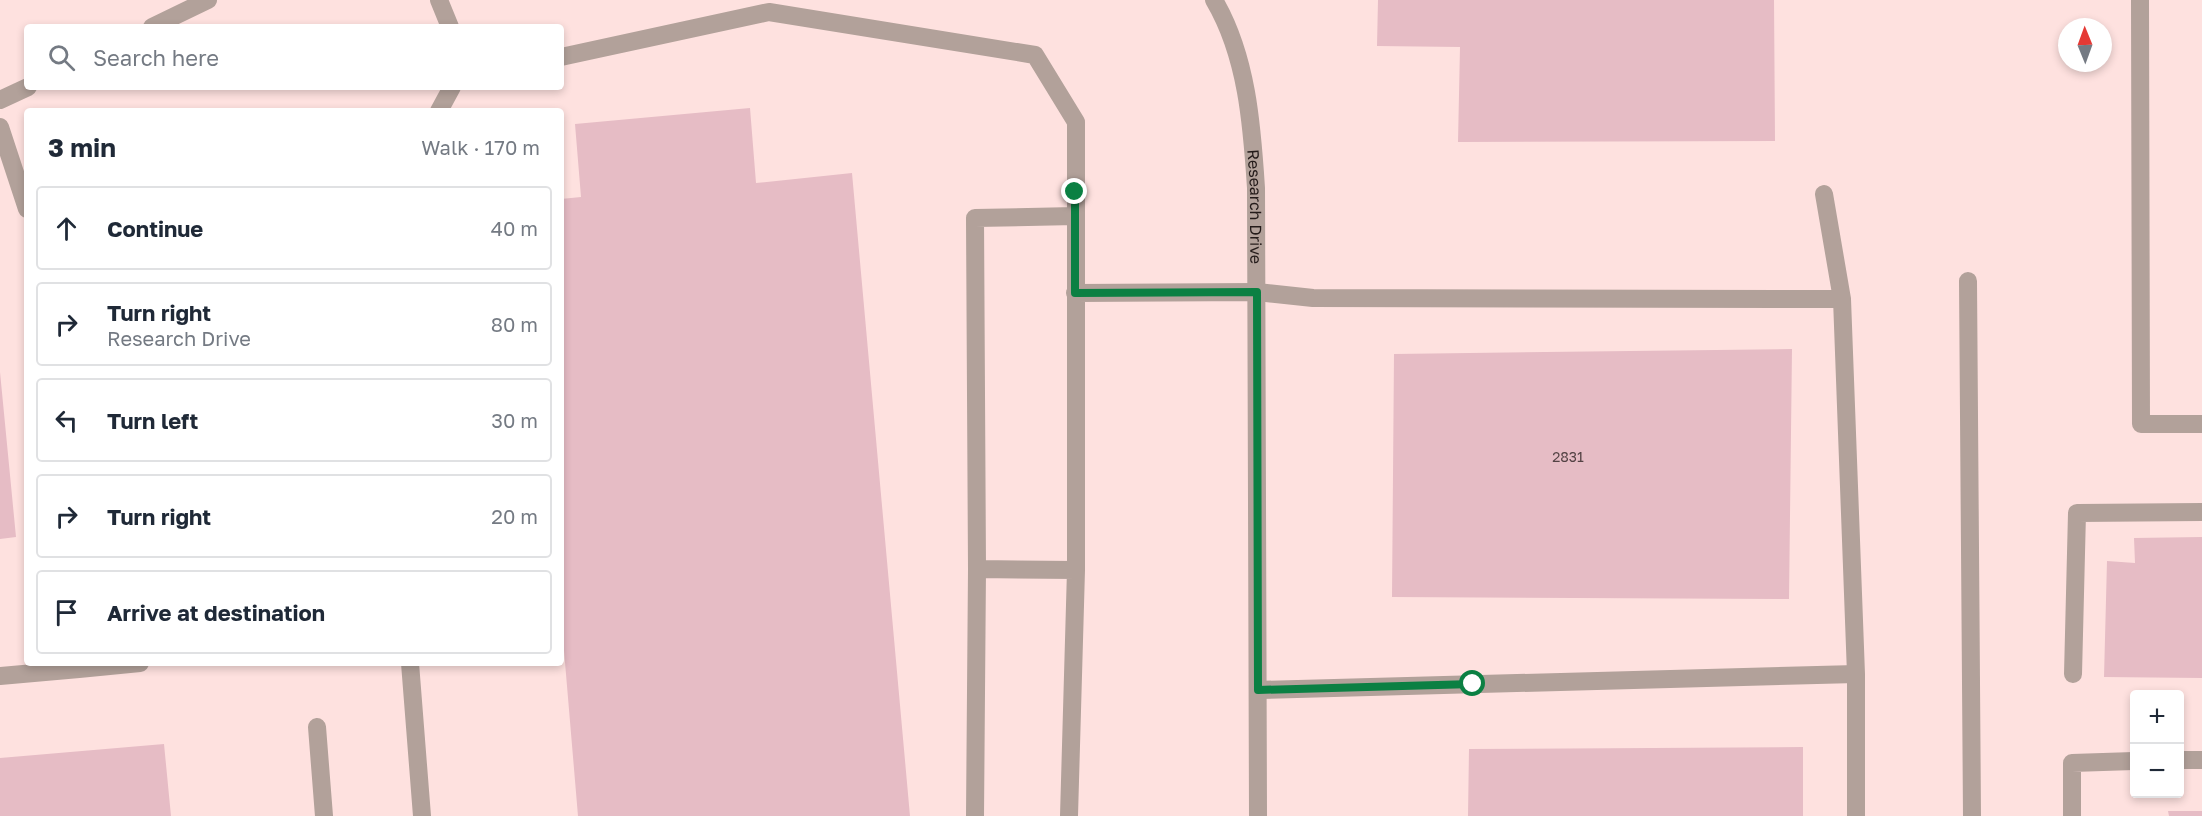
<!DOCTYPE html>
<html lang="en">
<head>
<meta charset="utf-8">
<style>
	body { margin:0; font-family:"Golos Text",sans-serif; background:#f6f6f7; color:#1f2937 }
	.controls { position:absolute; right:18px; bottom:18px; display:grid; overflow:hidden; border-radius:6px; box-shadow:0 3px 9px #0003 }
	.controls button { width:54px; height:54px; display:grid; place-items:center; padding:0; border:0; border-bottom:2px solid #e0e1e3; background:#fff; color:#1f2937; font:30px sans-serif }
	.compass { position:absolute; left:2058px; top:18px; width:54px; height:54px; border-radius:50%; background:#fff; box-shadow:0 3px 9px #0003; rotate:359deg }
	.stop { position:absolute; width:18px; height:18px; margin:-14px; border:4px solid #0b8043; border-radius:50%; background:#fff }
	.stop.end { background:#0b8043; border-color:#fff; box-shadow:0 2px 6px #0008 }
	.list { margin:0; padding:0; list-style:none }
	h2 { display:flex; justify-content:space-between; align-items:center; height:78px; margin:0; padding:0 24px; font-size:26px }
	h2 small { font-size:20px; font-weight:400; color:#747a83 }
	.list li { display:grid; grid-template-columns:39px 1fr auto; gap:18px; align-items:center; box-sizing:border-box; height:84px; margin:0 12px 12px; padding:0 12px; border:2px solid #e0e1e3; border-radius:6px }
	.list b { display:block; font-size:22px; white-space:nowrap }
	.list p { margin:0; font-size:20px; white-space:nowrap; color:#747a83 }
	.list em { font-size:20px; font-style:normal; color:#747a83 }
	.icon { flex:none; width:33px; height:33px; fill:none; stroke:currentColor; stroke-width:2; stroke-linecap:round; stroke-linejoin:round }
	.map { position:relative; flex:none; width:2202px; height:816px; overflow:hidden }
	.search { position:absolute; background:#fff; box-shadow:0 3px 9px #0003; left:24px; top:24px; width:540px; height:66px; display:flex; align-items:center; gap:15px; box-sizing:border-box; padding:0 21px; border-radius:6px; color:#747a83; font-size:22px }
	.panel { position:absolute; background:#fff; box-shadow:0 3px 9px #0003; left:24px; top:108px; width:540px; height:558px; border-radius:6px }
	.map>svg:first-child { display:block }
	.built { fill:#fee1df; fill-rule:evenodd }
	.building { fill:#e6bcc5 }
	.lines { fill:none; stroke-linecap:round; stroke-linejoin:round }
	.lane { stroke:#b2a19a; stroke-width:18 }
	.street { stroke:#b2a19a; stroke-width:18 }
	.route { stroke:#0b8043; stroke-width:8 }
	.labels { text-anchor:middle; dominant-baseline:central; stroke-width:4.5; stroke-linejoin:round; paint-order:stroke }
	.number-label { font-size:14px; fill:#544345 }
	.street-label { font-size:16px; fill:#241b1a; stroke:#fcecea }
</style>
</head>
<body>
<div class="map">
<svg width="2202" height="816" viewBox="0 0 2202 816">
	<rect width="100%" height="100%" fill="#fcecea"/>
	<path class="built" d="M0 0H2202V816H0ZM27 27H561V87H27ZM2067 27H2103V63H2067ZM27 111H561V663H27ZM2134 694H2180V794H2134Z"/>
	<path class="building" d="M1378 0H1774L1775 141 1458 142 1460 47 1377 46Z
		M750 108 756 183 852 173 910 816H578L561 615V199L581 197 575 124Z
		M1792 349 1789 599 1392 597 1394 354Z
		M0 372 16 537 0 539Z
		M2202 537V678L2104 677 2107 561 2135 563 2134 538Z
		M164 744 171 816H0V758Z
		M1803 747V816H1468L1469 749Z
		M2168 811H2202V816H2169Z"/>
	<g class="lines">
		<path class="lane" d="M439 0 450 27
			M2140 0 2141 424H2202
			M561 57 769 12 1035 55 1076 122V570L977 569 975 218 1075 216
			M439 111 452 87
			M0 127 27 209
			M1824 194 1842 299 1856 674V816
			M1968 281 1972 816
			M1075 293 1257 292 1313 298 1842 299
			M410 663 422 816
			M79 669 140 663
			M2073 674 2077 513 2202 512
			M0 676 79 669V663
			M1258 690 1856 674
			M317 727 324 816
			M2180 760H2202
			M975 816 977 569
			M1069 816 1076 570
			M2072 816V763L2134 761"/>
		<g class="street">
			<path id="s1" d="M1214 0C1247 56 1252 125 1256 188L1258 816"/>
			<path d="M152 27 208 0"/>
			<path d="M0 100 28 87"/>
		</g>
	</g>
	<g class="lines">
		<path class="route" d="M1075 192V293L1257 292 1258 690 1473 684"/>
	</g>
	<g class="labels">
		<g class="number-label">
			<text x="1568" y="456">2831</text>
		</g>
		<g class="street-label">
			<text stroke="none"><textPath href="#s1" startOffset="213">Research Drive</textPath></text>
		</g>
	</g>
</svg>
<div class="controls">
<button>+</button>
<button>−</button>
</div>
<svg class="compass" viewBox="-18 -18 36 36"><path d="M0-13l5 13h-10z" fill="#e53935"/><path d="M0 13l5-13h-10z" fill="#747a83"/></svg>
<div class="stop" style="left:1473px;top:684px"></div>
<div class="stop end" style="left:1075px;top:192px"></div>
<div class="search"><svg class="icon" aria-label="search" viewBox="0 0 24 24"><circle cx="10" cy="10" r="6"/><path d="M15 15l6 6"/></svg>Search here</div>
<section class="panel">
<h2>3 min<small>Walk · 170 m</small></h2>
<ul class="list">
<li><svg class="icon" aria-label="ahead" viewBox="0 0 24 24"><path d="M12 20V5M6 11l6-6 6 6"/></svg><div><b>Continue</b></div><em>40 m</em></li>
<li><svg class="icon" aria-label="right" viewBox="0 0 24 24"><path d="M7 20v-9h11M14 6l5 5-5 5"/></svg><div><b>Turn right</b><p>Research Drive</p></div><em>80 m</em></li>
<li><svg class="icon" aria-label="left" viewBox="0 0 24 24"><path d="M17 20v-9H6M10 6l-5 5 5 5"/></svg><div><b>Turn left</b></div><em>30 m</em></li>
<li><svg class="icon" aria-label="right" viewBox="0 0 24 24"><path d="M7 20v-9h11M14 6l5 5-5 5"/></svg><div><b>Turn right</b></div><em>20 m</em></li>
<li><svg class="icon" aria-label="arrive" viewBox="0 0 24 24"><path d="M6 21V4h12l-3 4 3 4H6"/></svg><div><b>Arrive at destination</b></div></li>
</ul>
</section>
</div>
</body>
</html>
